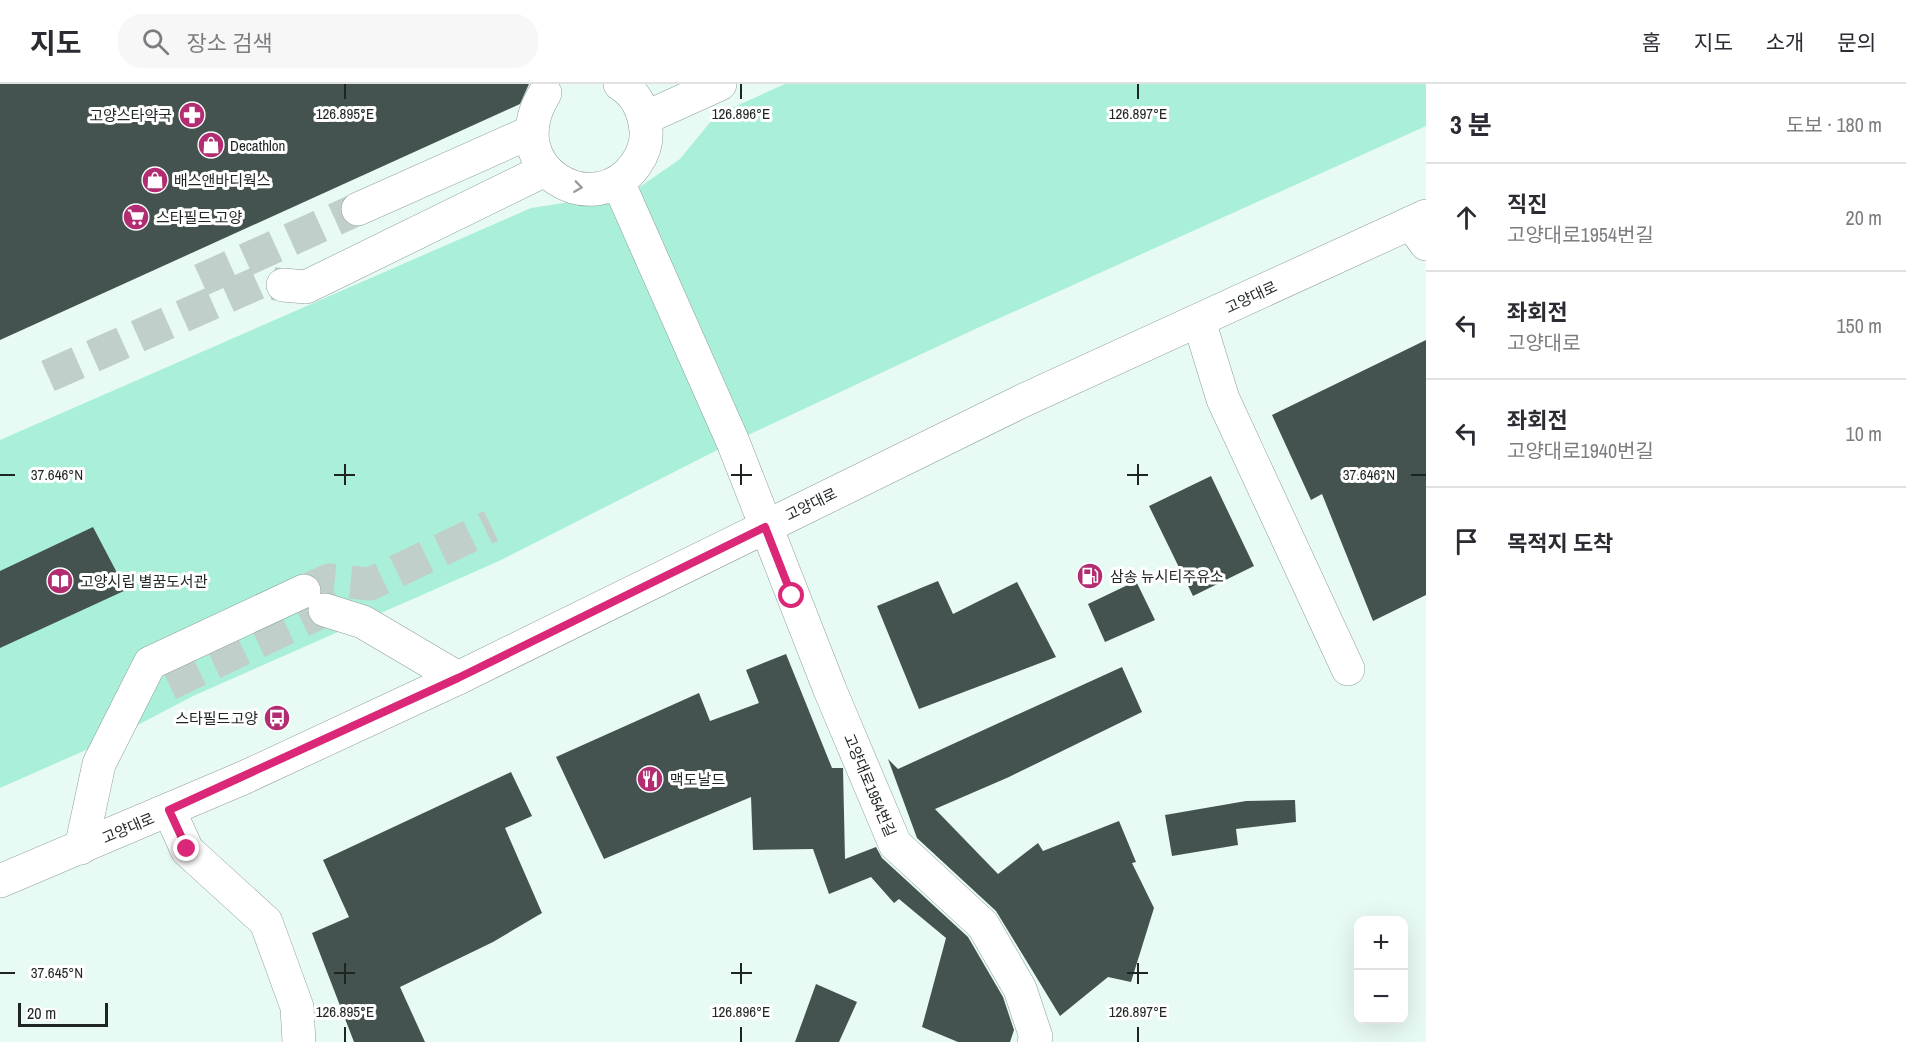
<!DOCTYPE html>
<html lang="ko">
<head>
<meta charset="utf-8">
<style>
	body { margin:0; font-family:"Archivo Narrow","Noto Sans KR",sans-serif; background:#f7f7f7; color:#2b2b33 }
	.controls { position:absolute; right:18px; bottom:18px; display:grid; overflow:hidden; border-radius:12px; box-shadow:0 6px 24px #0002 }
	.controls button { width:54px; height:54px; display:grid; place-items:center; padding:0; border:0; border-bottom:2px solid #e1e1e2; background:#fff; color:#2b2b33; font:30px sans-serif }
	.scale { position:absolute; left:18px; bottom:15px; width:90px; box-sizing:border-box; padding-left:6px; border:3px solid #1e2422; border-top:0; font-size:16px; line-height:21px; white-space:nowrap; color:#1e2422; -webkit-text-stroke:4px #fff; paint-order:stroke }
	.stop { position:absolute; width:18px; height:18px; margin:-14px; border:4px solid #db2777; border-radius:50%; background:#fff }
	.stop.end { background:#db2777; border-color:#fff; box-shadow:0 2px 6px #0008 }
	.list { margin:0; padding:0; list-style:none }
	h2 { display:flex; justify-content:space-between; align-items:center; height:78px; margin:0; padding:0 24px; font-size:26px }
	h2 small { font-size:20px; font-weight:400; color:#7c7c81 }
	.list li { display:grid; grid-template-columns:39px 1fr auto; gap:18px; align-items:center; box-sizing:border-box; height:108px; padding:0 24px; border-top:2px solid #e1e1e2 }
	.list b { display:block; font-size:22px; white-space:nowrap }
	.list p { margin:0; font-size:20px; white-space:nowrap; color:#7c7c81 }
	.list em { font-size:20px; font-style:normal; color:#7c7c81 }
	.icon { flex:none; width:33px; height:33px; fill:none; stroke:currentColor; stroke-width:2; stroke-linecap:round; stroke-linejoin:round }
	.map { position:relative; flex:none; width:1426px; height:958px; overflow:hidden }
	header { display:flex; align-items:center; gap:36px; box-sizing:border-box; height:84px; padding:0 30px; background:#fff; border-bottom:2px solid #e1e1e2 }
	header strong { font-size:28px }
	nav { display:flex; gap:33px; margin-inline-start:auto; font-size:21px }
	.search { width:420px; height:54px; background:#f7f7f7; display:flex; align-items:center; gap:15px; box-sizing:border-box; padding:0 21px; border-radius:24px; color:#7c7c81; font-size:22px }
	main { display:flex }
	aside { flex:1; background:#fff }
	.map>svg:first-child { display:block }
	.park { fill:#a9efda }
	.building { fill:#44534f }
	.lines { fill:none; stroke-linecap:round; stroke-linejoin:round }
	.minor-tunnel { stroke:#c0cfca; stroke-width:33; stroke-dasharray:33 16; stroke-linecap:butt }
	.minor-casing { stroke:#8e9e99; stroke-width:34 }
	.major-casing { stroke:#8e9e99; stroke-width:34 }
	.minor { stroke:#fff; stroke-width:33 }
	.major { stroke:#fff; stroke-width:33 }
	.oneway { stroke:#9a9c9c }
	.route { stroke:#db2777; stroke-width:8 }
	.ticks { fill:none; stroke:#1e2422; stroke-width:2 }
	.labels { text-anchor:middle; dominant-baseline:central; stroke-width:6; stroke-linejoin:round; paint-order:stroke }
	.poi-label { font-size:15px; fill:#1e2422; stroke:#fff; text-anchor:start }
	.street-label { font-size:15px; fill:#1e2422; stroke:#fff }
	.ticks-label { font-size:15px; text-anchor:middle; fill:#1e2422; stroke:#fff; stroke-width:6; stroke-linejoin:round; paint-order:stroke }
</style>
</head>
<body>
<header>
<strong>지도</strong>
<div class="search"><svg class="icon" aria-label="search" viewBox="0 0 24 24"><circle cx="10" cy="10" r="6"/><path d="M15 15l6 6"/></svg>장소 검색</div>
<nav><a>홈</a><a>지도</a><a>소개</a><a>문의</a></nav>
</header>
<main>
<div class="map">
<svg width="1426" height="958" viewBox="0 0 1426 958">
	<rect width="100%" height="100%" fill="#e8faf4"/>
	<path class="park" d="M785 0H1426V42L973 246 733 358 499 477 193 612 113 654 0 704V356L531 124 583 116 624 114 680 75 716 31Z"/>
	<path class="building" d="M0 0H529L520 20 0 256Z
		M1426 256V511L1373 537 1322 410 1311 416 1272 331Z
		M1211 392 1254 482 1193 512 1149 422Z
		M93 443 126 506 0 564V487Z
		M938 497 953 530 1017 498 1056 573 919 625 877 522Z
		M1136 497 1155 536 1105 558 1088 520Z
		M786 570 832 684H843L845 775 876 763 882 774 968 853 1003 913 1014 946 1010 958H958L922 943 946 854 899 815 894 819 871 793 829 810 813 765 753 766 751 713 604 775 556 673 699 609 710 637 759 619 746 586Z
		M1122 583 1142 628 1009 693 935 725 998 790 1038 759 1043 767 1119 737 1136 778 1132 779 1154 824 1131 898 1108 893 1060 932 996 827 917 754 888 675 898 685Z
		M511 688 532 732 505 744 542 829 493 858 400 903 425 958H354L312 849 349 833 323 776Z
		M1295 716 1296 738 1236 745 1238 761 1172 772 1165 731 1246 717Z
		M816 900 857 918 839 958H795Z"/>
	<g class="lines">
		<path class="minor-tunnel" d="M201 196 358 125
			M48 292 260 198 283 201
			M304 507 329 496 370 500 491 442
			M169 600 325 526"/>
		<defs>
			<path id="minor" d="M545 9C497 86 596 139 636 80 643 70 647 58 646 46 644 28 637 10 620 0
				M645 34 720 0
				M618 98 733 358 830 606 895 760 983 841 1020 905 1036 953 1034 958
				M358 125 531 48
				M1411 139 1426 160
				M283 201 306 203 545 86
				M1199 237 1223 315 1348 585
				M325 526 363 538 458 594
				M169 726 187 766 266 838 297 923 299 958
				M81 764 99 680 150 579 304 507"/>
			<path id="major" d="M0 797 243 694 458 594 1022 317 1426 132"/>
		</defs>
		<use href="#minor" class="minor-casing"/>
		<use href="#major" class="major-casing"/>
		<use href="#minor" class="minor"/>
		<use href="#major" class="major"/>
	</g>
	<defs><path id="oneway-chevron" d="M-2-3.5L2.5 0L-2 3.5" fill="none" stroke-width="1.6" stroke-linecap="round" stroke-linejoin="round" transform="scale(1.5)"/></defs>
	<use class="oneway" href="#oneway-chevron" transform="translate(578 103) rotate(8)"/>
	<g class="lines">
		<path class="route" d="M187 765 169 726 458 594 765 443 792 512"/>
	</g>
	<path class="ticks" d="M345 0V15M741 0V15M1138 0V15M345 380V401M741 380V401M1138 380V401M0 391H15M334 391H355M731 391H752M1127 391H1148M1411 391H1426M345 879V900M741 879V900M1138 879V900M0 889H15M334 889H355M731 889H752M1127 889H1148M345 943V958M741 943V958M1138 943V958"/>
	<defs>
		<symbol id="pharmacy-disc" viewBox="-11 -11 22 22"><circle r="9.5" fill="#b12c71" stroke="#fff"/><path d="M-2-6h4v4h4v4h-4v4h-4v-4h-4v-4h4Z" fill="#fff"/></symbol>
		<symbol id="shop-disc" viewBox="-11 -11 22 22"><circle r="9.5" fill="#b12c71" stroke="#fff"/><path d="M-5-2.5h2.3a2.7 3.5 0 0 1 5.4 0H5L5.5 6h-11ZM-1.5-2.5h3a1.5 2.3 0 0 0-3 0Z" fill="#fff"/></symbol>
		<symbol id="supermarket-disc" viewBox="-11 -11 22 22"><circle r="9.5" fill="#b12c71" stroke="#fff"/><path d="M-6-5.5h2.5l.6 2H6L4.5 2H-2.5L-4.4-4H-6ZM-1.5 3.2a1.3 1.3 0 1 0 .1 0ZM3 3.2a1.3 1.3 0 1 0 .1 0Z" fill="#fff"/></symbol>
		<symbol id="fuel-disc" viewBox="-11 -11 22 22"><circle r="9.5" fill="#b12c71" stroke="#fff"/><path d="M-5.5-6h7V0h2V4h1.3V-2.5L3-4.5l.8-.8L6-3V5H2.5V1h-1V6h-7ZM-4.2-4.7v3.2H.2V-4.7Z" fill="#fff"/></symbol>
		<symbol id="library-disc" viewBox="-11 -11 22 22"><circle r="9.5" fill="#b12c71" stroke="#fff"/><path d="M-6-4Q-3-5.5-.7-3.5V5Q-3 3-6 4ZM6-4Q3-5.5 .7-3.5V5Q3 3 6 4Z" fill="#fff"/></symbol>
		<symbol id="bus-disc" viewBox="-11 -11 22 22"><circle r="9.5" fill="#b12c71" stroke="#fff"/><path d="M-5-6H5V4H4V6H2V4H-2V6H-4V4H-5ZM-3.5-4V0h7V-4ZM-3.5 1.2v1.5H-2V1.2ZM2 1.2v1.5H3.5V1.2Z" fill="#fff"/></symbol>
		<symbol id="restaurant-disc" viewBox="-11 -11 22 22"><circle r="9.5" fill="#b12c71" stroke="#fff"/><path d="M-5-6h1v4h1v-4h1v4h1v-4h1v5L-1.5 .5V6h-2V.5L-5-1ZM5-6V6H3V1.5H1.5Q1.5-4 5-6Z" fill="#fff"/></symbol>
	</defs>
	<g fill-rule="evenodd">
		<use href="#pharmacy-disc" x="177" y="16" width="30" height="30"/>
		<use href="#shop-disc" x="196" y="46" width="30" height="30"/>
		<use href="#shop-disc" x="140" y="81" width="30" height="30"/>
		<use href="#supermarket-disc" x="121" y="118" width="30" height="30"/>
		<use href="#fuel-disc" x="1075" y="477" width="30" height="30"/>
		<use href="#library-disc" x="45" y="482" width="30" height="30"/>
		<use href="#bus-disc" x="262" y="619" width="30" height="30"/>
		<use href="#restaurant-disc" x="635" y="680" width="30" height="30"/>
	</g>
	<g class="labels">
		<g class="poi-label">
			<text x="172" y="31" text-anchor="end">고양스타약국</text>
			<text x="230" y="61">Decathlon</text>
			<text x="174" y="96">배스앤바디웍스</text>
			<text x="156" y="133">스타필드 고양</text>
			<text x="1110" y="492">삼송 뉴시티주유소</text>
			<text x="80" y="497">고양시립 별꿈도서관</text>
			<text x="258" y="634" text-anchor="end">스타필드고양</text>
			<text x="670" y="695">맥도날드</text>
		</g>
		<g class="street-label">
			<text transform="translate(1251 213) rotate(-25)">고양대로</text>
			<text transform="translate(811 420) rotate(-26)">고양대로</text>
			<text transform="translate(870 701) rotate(67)">고양대로1954번길</text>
			<text transform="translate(128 744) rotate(-23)">고양대로</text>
		</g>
	</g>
	<g class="ticks-label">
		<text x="345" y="35">126.895°E</text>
		<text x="741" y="35">126.896°E</text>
		<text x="1138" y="35">126.897°E</text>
		<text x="57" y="396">37.646°N</text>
		<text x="1369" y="396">37.646°N</text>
		<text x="57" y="894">37.645°N</text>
		<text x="345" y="933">126.895°E</text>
		<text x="741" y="933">126.896°E</text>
		<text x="1138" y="933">126.897°E</text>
	</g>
</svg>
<div class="controls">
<button>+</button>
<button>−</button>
</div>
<div class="scale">20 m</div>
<div class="stop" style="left:792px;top:512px"></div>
<div class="stop end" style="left:187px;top:765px"></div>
</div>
<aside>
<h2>3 분<small>도보 · 180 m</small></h2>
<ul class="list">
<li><svg class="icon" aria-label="ahead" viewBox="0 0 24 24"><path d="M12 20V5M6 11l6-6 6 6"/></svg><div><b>직진</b><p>고양대로1954번길</p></div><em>20 m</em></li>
<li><svg class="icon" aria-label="left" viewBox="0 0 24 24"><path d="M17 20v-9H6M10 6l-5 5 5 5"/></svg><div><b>좌회전</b><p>고양대로</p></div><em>150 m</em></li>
<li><svg class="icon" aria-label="left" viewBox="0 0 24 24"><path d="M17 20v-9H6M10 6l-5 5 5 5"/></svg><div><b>좌회전</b><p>고양대로1940번길</p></div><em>10 m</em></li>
<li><svg class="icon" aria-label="arrive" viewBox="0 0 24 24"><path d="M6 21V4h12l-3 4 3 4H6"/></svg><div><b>목적지 도착</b></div></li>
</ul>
</aside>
</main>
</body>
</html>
